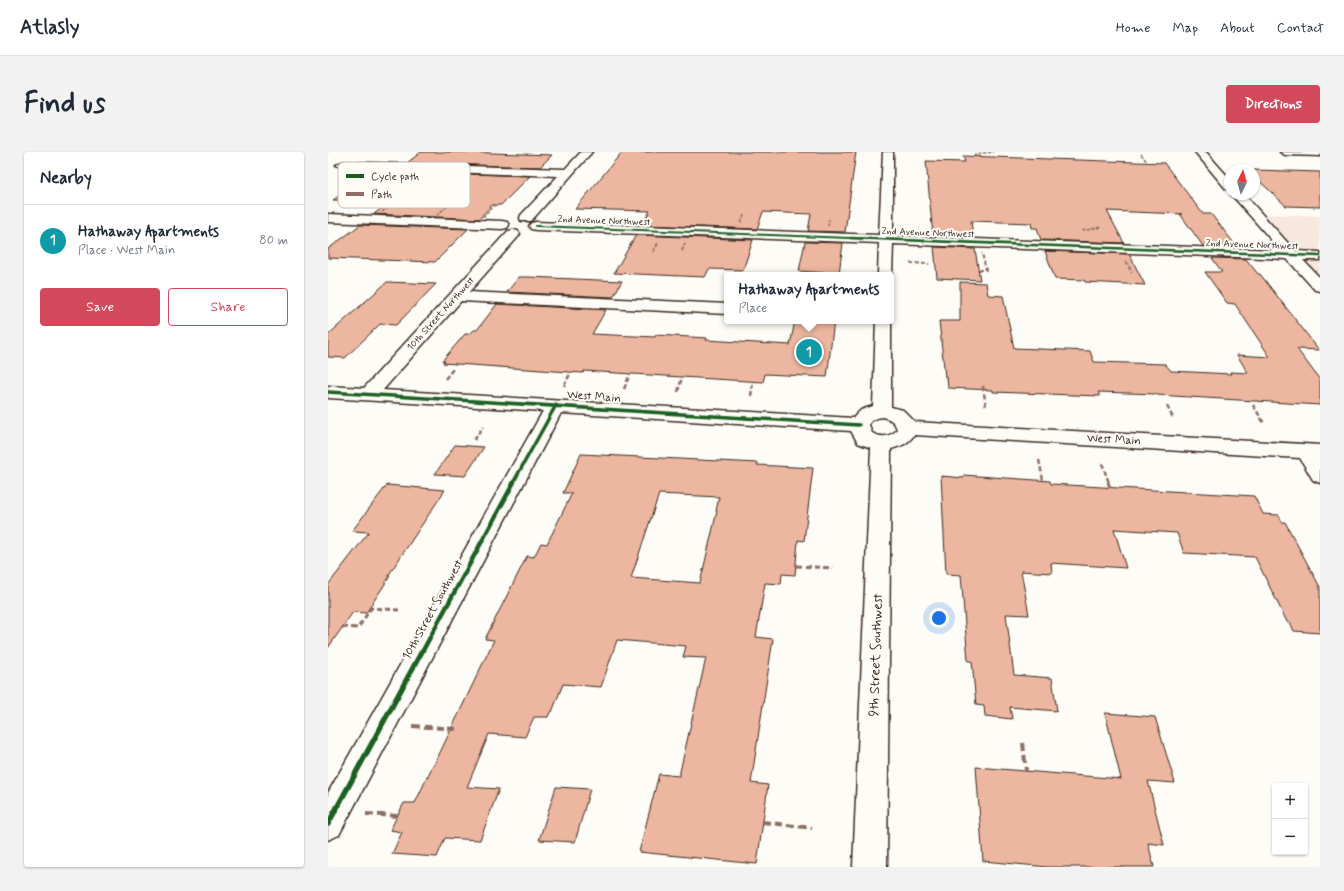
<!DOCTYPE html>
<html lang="en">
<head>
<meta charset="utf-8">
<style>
	body { margin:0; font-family:Mynerve,sans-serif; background:#f2f2f3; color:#1f2937 }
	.controls { position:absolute; right:12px; bottom:12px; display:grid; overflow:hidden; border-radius:4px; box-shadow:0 1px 3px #0004 }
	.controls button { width:36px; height:36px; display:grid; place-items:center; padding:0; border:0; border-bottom:1px solid #e0e1e3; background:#fff; color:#1f2937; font:20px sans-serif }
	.compass { position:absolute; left:896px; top:12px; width:36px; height:36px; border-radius:50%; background:#fff; box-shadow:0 1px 3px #0004; rotate:5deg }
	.you { position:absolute; left:611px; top:466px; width:14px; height:14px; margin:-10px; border:3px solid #fff; border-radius:50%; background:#1a73e8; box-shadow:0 0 0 6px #1a73e833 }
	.badge { display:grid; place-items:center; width:26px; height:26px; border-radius:50%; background:#d1495b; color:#fff; font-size:13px; font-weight:700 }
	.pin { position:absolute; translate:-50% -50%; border:2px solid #fff; box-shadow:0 1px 4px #0006 }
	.popup { position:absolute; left:396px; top:120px; width:170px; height:52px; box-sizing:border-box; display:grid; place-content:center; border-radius:4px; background:#fff; filter:drop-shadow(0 1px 3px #0005); font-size:13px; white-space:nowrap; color:#747a83 }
	.popup b { font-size:15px; color:#1f2937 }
	.popup::after { content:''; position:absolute; left:50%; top:100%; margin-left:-8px; border:8px solid transparent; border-top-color:#fff }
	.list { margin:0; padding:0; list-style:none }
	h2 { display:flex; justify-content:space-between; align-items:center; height:52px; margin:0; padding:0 16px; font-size:17px }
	h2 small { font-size:13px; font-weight:400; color:#747a83 }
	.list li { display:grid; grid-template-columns:26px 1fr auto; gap:12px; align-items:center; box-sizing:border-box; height:72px; padding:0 16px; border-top:1px solid #e0e1e3 }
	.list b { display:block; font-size:15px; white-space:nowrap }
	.list p { margin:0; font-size:13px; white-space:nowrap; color:#747a83 }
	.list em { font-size:13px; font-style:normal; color:#747a83 }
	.actions { display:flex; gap:8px; padding:12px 16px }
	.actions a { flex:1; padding:9px 0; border:1px solid #d1495b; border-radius:4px; text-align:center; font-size:14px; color:#d1495b }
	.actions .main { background:#d1495b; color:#fff }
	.map { position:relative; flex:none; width:992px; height:715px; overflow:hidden; border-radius:4px }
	header { display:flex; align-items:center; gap:24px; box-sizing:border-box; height:56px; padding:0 20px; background:#fff; border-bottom:1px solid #e0e1e3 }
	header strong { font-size:19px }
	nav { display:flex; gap:22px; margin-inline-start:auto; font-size:14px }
	.intro { display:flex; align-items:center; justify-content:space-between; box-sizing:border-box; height:96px; padding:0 24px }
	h1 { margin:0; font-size:28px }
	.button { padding:10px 18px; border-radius:4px; background:#d1495b; color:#fff; font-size:14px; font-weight:700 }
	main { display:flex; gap:24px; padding:0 24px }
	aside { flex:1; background:#fff; border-radius:4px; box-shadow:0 1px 3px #0004 }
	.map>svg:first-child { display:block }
	.built { fill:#f8e7dd }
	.building { fill:#ecb6a0; stroke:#3b2a1e; fill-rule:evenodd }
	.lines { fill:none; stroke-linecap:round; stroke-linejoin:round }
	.minor-casing { stroke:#3b2a1e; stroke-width:3 }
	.minor { fill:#fdfcf7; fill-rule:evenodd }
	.quiet-far4 { stroke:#8d6e63; stroke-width:1.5; stroke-dasharray:3.5 1.5; stroke-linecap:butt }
	.quiet-far3 { stroke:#8d6e63; stroke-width:2; stroke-dasharray:4 2; stroke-linecap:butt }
	.quiet-far2 { stroke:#8d6e63; stroke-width:2.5; stroke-dasharray:5 2.5; stroke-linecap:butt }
	.quiet-far1 { stroke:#8d6e63; stroke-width:3; stroke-dasharray:6 3; stroke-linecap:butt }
	.quiet { stroke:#8d6e63; stroke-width:4; stroke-dasharray:8 4; stroke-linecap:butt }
	.cycleway-far4-casing { stroke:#fdfcf7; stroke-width:3.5 }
	.cycleway-far3-casing { stroke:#fdfcf7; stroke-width:4 }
	.cycleway-far2-casing { stroke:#fdfcf7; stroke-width:5.5 }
	.cycleway-far1-casing { stroke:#fdfcf7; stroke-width:7 }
	.cycleway-casing { stroke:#fdfcf7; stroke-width:8 }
	.cycleway-far4 { stroke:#1b5e20; stroke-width:2 }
	.cycleway-far3 { stroke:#1b5e20; stroke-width:2.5 }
	.cycleway-far2 { stroke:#1b5e20; stroke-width:3.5 }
	.cycleway-far1 { stroke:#1b5e20; stroke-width:4.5 }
	.cycleway { stroke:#1b5e20; stroke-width:5.5 }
	.labels { text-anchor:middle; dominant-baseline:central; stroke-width:4; stroke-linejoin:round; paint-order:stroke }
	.far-street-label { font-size:10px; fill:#3b2a1e; stroke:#fdfcf7 }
	.street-label { font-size:12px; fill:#3b2a1e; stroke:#fdfcf7 }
	.near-street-label { font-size:14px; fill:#3b2a1e; stroke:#fdfcf7 }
	.key { fill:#fdfcf7; stroke:#c3bdb6; stroke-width:1 }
	.key-label { font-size:11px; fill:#3b2a1e }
</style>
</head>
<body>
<header>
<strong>Atlasly</strong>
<nav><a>Home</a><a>Map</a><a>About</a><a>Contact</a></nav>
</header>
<div class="intro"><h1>Find us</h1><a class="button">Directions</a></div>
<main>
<aside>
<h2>Nearby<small></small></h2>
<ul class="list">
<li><span class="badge" style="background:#0f9aa8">1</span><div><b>Hathaway Apartments</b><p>Place · West Main</p></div><em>80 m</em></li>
</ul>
<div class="actions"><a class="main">Save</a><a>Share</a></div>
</aside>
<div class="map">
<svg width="992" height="715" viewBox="0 0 992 715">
	<rect width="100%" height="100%" fill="#fdfcf7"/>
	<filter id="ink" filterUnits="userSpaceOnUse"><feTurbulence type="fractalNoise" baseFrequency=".025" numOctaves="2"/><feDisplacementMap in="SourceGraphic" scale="8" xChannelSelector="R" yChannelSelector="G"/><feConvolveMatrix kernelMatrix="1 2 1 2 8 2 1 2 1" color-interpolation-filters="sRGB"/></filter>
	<g filter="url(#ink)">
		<path class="built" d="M927 62 992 64V135Z"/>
		<path class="building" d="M93 0H134L224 3 212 15 79 11Z
			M294 0H528L517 80 480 79 483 62 435 60 429 77 314 73 322 59 247 57Z
			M635 4 836 11 875 62H883L909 95 875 94 852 62H854L779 59 796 91 713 88 709 76H704L703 71 643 69 645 85 605 84 598 9 637 10Z
			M926 18 992 20V55L958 54 926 24Z
			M49 19 202 24 173 53H164L151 67 46 62 62 50 5 48Z
			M32 73 140 77 107 110 0 106V97Z
			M308 83 425 88 415 118 381 117 377 125 286 121Z
			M477 90 515 91 511 122 471 119Z
			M606 95 647 97 652 128 609 126Z
			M717 99 801 102 817 133 757 130 756 128 727 127Z
			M884 106 918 107 930 122H932L991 198 969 197 992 228V253L829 243 828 242 770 240 772 244 665 240V238L620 236 619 225H617L611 169H632V130L658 131 660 143 675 144 686 196 762 199 766 210 837 212 843 219 903 222 902 220 920 221 909 203 942 205 907 152 899 151 877 120H894Z
			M191 125H200L294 129 285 145 179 140Z
			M59 130 108 132 68 173 52 172 17 206 0 205V183Z
			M169 152 278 158 264 182 327 185 328 183 379 186 378 188 462 193 467 169H506L499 225 437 222 435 230 256 219 255 221 115 211 117 209H114L137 182H142L146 178H149Z
			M127 293 156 295 137 324 107 322Z
			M253 302 430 311 429 313 485 316 476 389 470 388 467 423 454 422 453 432 437 431 428 485 445 487 423 631 440 633 429 712 311 700 331 622 351 624 378 506 355 505 358 494 289 488 273 535 235 532 224 560H222L220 565H206L197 585 161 582 139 635 171 637 152 688 117 686 109 705 64 702 74 680 62 678 76 651H87L105 613H106L166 488 157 487 199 404 206 405 213 391 219 392 244 341H235ZM331 342 391 345 388 359H389L372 431 303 426Z
			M635 323 722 329 723 332 926 344 935 362 951 363 954 370H957L992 435V481L966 479 962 470H959L927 405 856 401 849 381 786 377 798 416 723 411 724 421 693 419 701 463 678 462 686 523 724 526 729 559 682 555 684 567 657 564 656 554 648 553 644 509H640L633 423 618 422 613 324 636 326Z
			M59 333 117 338 60 424H62L38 461 25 460 0 496V433L41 380 24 379Z
			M777 561 827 565 847 631 820 629 836 693 820 691 826 715H720L655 709 648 615 793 627Z
			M228 635 262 637 247 690 211 688Z"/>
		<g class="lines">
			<defs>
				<path id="minor" d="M253 0H264L203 69H193L192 66 193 63 230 24 14 16 8 13 14 10 237 17Z
					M555 0H565V84L952 98 903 42H916L967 99 992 100V108H975L992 126V139L987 138 959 107 565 92 564 123 563 125V123H550L551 91 208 78 203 77 201 74 203 71 208 70 551 83Z
					M867 0H878L902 27V38L898 37Z
					M952 0H992V4L957 3Z
					M0 62 174 69 179 70 181 73 179 76 174 77 0 70Z
					M185 78 190 79 192 82 190 85 141 140 399 152V162L133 149 55 238 525 266 533 258 545 254 548 169H563V168V255L575 258 587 270 992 293V331L985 328 972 306 586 283C580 292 573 294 563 297L559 715H525L543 296 530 291 523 279 233 261 11 683 0 688V641L215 259 0 246V234L36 236 180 79ZM554 265C562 267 567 269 569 278 562 285 553 286 544 281L541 273C543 267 548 266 554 265Z"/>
			</defs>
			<use href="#minor" class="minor-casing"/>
			<use href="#minor" class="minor"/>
			<path class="quiet-far4" d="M813 2 819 10
				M647 4V2L666 0
				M28 29 41 22H27L33 18
				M54 60 68 50
				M109 63 126 48
				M155 65 167 53
				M413 71 416 63
				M500 74 501 67
				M754 79 773 75"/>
			<path class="quiet-far3" d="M354 99 357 91
				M325 100 331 90
				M798 109 804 121
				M582 111 601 112
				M651 118H658L654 101"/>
			<path class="quiet-far2" d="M117 227 125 217
				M236 234 242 222
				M655 234 658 255
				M296 237 302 222
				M350 240 354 225
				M423 244 425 230
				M925 253 936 271
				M839 254 845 266
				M146 288 155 275
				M711 308 715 328
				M774 311 781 331"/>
			<path class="quiet-far1" d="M780 330 782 336
				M468 414 505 416
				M14 475 30 476 43 456 71 458"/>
			<path class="quiet" d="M84 574 129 577
				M695 591 698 619
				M38 662 69 664
				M435 670 484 676"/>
			<defs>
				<path id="cycleway-far4" d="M208 74 548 87"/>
				<path id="cycleway-far3" d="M522 86 992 104"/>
				<path id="cycleway-far2" d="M0 240 531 273
					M185 331 228 253"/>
				<path id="cycleway-far1" d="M93 502 186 330"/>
				<path id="cycleway" d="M0 672 93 501"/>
			</defs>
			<use href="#cycleway-far4" class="cycleway-far4-casing"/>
			<use href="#cycleway-far3" class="cycleway-far3-casing"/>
			<use href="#cycleway-far2" class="cycleway-far2-casing"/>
			<use href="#cycleway-far1" class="cycleway-far1-casing"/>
			<use href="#cycleway" class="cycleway-casing"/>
			<use href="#cycleway-far4" class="cycleway-far4"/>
			<use href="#cycleway-far3" class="cycleway-far3"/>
			<use href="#cycleway-far2" class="cycleway-far2"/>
			<use href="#cycleway-far1" class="cycleway-far1"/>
			<use href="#cycleway" class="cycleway"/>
		</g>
	</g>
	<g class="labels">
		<g class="far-street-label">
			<text transform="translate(276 69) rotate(2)">2nd Avenue Northwest</text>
			<text transform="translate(600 81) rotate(2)">2nd Avenue Northwest</text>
			<text transform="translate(924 93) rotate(2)">2nd Avenue Northwest</text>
			<text transform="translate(113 162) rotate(-48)">10th Street Northwest</text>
		</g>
		<g class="street-label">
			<text transform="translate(266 245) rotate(4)">West Main</text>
			<text transform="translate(786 288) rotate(3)">West Main</text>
			<text transform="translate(105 458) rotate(-61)">10th Street Southwest</text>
		</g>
		<g class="near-street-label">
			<text transform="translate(548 503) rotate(-88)">9th Street Southwest</text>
		</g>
	</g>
	<rect x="10" y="10" width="132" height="46" rx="6" class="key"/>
	<rect x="18" y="22" width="18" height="4" fill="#1b5e20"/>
	<rect x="18" y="40" width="18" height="4" fill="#8d6e63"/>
	<g class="key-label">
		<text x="43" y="28">Cycle path</text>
		<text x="43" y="46">Path</text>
	</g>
</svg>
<div class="controls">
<button>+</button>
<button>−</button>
</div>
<svg class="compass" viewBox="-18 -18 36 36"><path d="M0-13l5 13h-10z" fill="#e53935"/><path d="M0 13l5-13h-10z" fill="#747a83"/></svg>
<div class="you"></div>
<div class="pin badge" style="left:481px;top:200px;background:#0f9aa8">1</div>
<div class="popup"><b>Hathaway Apartments</b>Place</div>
</div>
</main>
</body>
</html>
